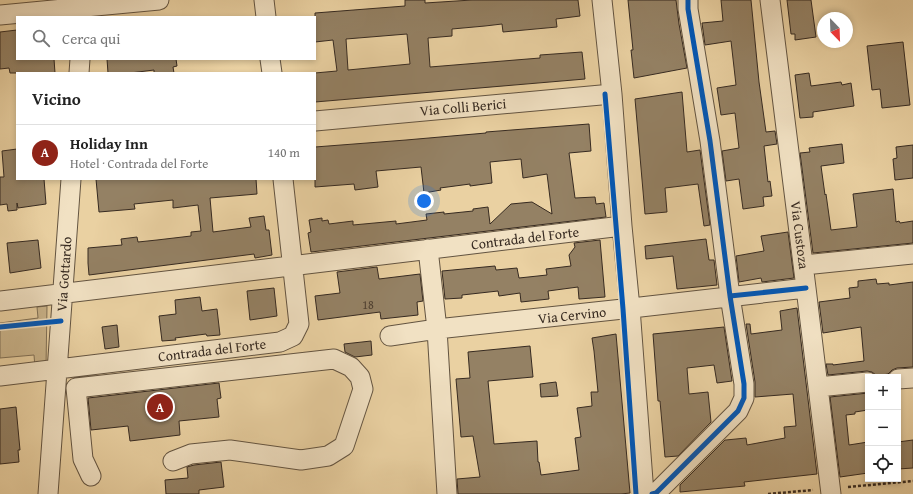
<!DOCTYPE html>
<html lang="it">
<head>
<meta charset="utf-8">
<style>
	body { margin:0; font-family:"Gentium Book Plus",serif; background:#f2f2f2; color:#222 }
	.controls { position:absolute; right:12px; bottom:12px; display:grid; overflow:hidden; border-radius:0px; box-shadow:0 2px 6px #0003 }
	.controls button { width:36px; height:36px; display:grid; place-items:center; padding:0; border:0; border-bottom:1px solid #e0e0e0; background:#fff; color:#222; font:20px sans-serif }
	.compass { position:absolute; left:817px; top:12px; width:36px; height:36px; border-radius:50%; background:#fff; box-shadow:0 2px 6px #0003; rotate:157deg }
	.you { position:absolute; left:424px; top:201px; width:14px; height:14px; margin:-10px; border:3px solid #fff; border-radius:50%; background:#1a73e8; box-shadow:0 0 0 6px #1a73e833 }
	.badge { display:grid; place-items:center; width:26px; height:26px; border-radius:50%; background:#8f2418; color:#fff; font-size:13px; font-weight:700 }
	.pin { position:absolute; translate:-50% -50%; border:2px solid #fff; box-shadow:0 1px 4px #0006 }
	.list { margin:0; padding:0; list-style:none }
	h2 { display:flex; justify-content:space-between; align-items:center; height:52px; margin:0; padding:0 16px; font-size:17px }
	h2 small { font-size:13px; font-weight:400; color:#767676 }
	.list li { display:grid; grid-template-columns:26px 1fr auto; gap:12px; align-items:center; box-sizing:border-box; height:56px; padding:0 16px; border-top:1px solid #e0e0e0 }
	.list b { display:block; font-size:15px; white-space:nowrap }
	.list p { margin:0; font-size:13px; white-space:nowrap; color:#767676 }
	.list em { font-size:13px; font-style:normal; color:#767676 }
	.icon { flex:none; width:22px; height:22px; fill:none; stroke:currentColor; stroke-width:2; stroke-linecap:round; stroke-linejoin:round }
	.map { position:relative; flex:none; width:913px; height:494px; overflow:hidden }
	.search { position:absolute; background:#fff; box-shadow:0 2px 6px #0003; left:16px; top:16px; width:300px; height:44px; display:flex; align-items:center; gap:10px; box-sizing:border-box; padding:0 14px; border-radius:0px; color:#767676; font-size:15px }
	.panel { position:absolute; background:#fff; box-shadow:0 2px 6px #0003; left:16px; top:72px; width:300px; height:108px; border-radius:0px }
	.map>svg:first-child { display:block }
	.green { fill:#cbb58c; stroke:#807056 }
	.building { fill:#948164; stroke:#362a21; fill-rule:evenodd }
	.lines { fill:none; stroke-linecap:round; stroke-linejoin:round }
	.minor-casing { stroke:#635441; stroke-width:21 }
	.path { stroke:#362a21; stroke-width:2.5; stroke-dasharray:3 2; stroke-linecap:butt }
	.minor { stroke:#f1e1c3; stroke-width:19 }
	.cycleway-casing { stroke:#f1e1c3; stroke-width:8 }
	.cycleway { stroke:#0057b8; stroke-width:5 }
	.labels { text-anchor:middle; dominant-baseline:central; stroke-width:3.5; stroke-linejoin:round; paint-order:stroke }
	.number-label { font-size:12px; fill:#4e4032 }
	.street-label { font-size:14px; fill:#362a21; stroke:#f1e1c3 }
</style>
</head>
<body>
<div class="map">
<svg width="913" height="494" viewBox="0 0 913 494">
	<rect width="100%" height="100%" fill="#ead1a2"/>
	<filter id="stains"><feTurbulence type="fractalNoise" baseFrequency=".005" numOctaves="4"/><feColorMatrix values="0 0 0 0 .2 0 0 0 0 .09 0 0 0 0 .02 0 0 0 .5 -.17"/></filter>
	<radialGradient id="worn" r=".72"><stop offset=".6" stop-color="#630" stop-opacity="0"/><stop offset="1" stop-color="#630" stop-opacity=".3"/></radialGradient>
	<path class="green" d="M47 306 46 366 35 368 34 355 0 358V323L38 318 37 307Z"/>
	<path class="building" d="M405 0H425V3L472 0H578L580 16 556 19 557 27 503 32 502 24 485 26 452 29V36L428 38 430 67 540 58V55L582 52 585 79 315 102V73L337 71 333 40 315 42V13L405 6ZM407 34 410 64 348 70 346 39Z
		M628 0H676L679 24 687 68 634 78 631 50H633Z
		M721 0H751L759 82 766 132 775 131 777 144 764 146 768 182 770 181 772 196 763 197 764 206 743 209 739 179 726 181 722 151 739 148 735 113 721 115 717 88 736 85 731 41 705 45 702 23 723 21Z
		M787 0H811L816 37 795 40V34H791Z
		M17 30V59H54L55 73H10L9 68 0 69V32Z
		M903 42 910 105 882 108 880 89 872 90 867 46Z
		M107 59H176L177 66 173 67 174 73H154V70L130 73H108Z
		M809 73 811 86 841 82 842 85 851 83 854 106 813 112V117L800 118 795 75Z
		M682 92 687 152 700 150 710 225 704 226 698 184 665 188 667 212 645 214 635 99Z
		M589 124 591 151 569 153 575 198 595 197 596 204 604 203 606 217 311 252 308 233 311 232 309 220 322 218V221L328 220 329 224 353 221V225L396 221V224L427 220 426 214 444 212V214L473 211V209L488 207 490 224 511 204 532 202 552 214 547 174 523 178 521 159 490 162 492 183 470 186V184L440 188 441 190 424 193 421 167 376 171 378 187 355 190 354 184 315 187V147L406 140 486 133V132Z
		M842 144 844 163 821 166 825 195 826 194 831 230 857 227 853 194 893 189 896 222 899 221 900 223 913 221V243L813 253 800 153 810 152 809 148Z
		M913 145V178L895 180 893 159 897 158 896 147Z
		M17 149V179H44L46 204 18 208 17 203V210L8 211 7 204 0 205V177H4L2 151Z
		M96 179H256L257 194 210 198 213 232 251 227 249 218 264 216 266 230H269L272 255 255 258 254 254 89 275 88 263V248L122 245 121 239 137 237 138 242 157 240 191 236V232L201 231 198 205 173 208V200L134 204 135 209 99 212Z
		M788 232 794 278 762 282 761 278 739 282 736 256 764 251 761 236Z
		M706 239 709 260H714L717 285 677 289 673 256 646 259 645 246Z
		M38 240 41 268 10 273 7 243Z
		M600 240 605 297 579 299 578 287 548 291 549 299 521 302 520 293 499 296 498 291 462 295V298L445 299 442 271 495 266 496 270 517 268 519 278 547 275 546 269 571 266 569 255 575 247 574 243Z
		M377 267 379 279 420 274 423 301 417 302 418 315 381 319 380 312 318 320 315 296 340 293 337 272Z
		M876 279 877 284 889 283V285L913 282V367L897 368 892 370 888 374 877 376 872 372 867 371 828 375 826 364H833V365L864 361 861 327 823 333 819 302 850 298 849 288 858 287V281Z
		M274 288 277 316 250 320 247 291Z
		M200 297 202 311 217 309 220 335 207 336 206 334 175 338 176 340 162 341 159 316 176 314 175 300Z
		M797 308 817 474 744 482 745 486 680 492V485L725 440H726L746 438 747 445 785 438 784 427 796 426 793 394 755 397V382L746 324H750L751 334 782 330 780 311Z
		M117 325 119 347 105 349 102 327Z
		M724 327 732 381 717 383 714 365 687 368 689 394 708 392 711 422 678 456 665 457 660 401H658L653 334Z
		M616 334 630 493 621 494H458L457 479 480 477 473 436 461 437 456 379 470 378 468 352 530 346 533 377 488 381 494 444 537 441 538 462H539L541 475 579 470 575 438 581 437 577 408 592 406 591 392H598L594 351 592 338Z
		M371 341 372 355 355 357 345 352 344 344Z
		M556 382 558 396 541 397 540 384Z
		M219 383 221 398 217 399 219 417 179 421 180 435 130 441 128 426 91 430 88 398Z
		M868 393V410L855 412V414L846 415 849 445 868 442V473L840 477 830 397Z
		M16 407 20 450H18L19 462 0 464V409Z
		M913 440V468L898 469V442Z
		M221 462 224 487 199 490V494H166L165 480 188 478 187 467 194 465Z"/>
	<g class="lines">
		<defs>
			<path id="minor" d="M264 0 266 17
				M602 0 612 94 622 226 630 308 644 494
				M770 0 806 288 831 494
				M0 15 159 0
				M270 59 272 73
				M79 73 80 59
				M315 121 612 94
				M428 249 437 329 447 494
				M804 265 913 254
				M0 301 622 226
				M390 336 437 329 623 309 806 288
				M0 376 280 342 293 336 299 324 283 179
				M898 379 913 378
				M818 387 868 382
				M91 476 83 459 76 388 334 359 351 367 360 377 363 389 344 446 328 456 301 460 230 450 191 454 173 461
				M48 494 71 179
				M652 494 656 493 738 411 744 398V384L730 296 710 141 688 9V0"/>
		</defs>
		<use href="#minor" class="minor-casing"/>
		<path class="path" d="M848 487 913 481
			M768 494 813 490"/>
		<use href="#minor" class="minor"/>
		<defs>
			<path id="cycleway" d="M605 94 623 309 636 494
				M730 296 806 288
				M0 327 61 321
				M652 494 656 493 738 411 744 398V384L730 296 710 141 688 9V0"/>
		</defs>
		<use href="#cycleway" class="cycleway-casing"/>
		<use href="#cycleway" class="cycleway"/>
	</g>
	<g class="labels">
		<g class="number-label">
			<text x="368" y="304">18</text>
		</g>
		<g class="street-label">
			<text transform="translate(463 107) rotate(-5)">Via Colli Berici</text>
			<text transform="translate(800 235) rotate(83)">Via Custoza</text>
			<text transform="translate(525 238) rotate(-7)">Contrada del Forte</text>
			<text transform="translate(64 274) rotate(-86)">Via Gottardo</text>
			<text transform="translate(572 315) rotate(-6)">Via Cervino</text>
			<text transform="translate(212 350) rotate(-7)">Contrada del Forte</text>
		</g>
	</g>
	<rect width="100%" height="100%" filter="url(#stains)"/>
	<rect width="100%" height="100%" fill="url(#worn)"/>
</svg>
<div class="controls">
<button>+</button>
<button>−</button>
<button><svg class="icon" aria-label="locate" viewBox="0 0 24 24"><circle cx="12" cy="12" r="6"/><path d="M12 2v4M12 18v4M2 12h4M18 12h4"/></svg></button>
</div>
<svg class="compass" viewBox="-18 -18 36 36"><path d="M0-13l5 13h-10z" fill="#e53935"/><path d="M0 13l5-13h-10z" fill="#767676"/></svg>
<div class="you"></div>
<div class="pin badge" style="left:160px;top:407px">A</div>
<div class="search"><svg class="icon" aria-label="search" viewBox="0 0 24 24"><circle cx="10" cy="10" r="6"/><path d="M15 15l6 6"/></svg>Cerca qui</div>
<section class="panel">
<h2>Vicino<small></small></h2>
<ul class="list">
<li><span class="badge">A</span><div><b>Holiday Inn</b><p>Hotel · Contrada del Forte</p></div><em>140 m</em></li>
</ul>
</section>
</div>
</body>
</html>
